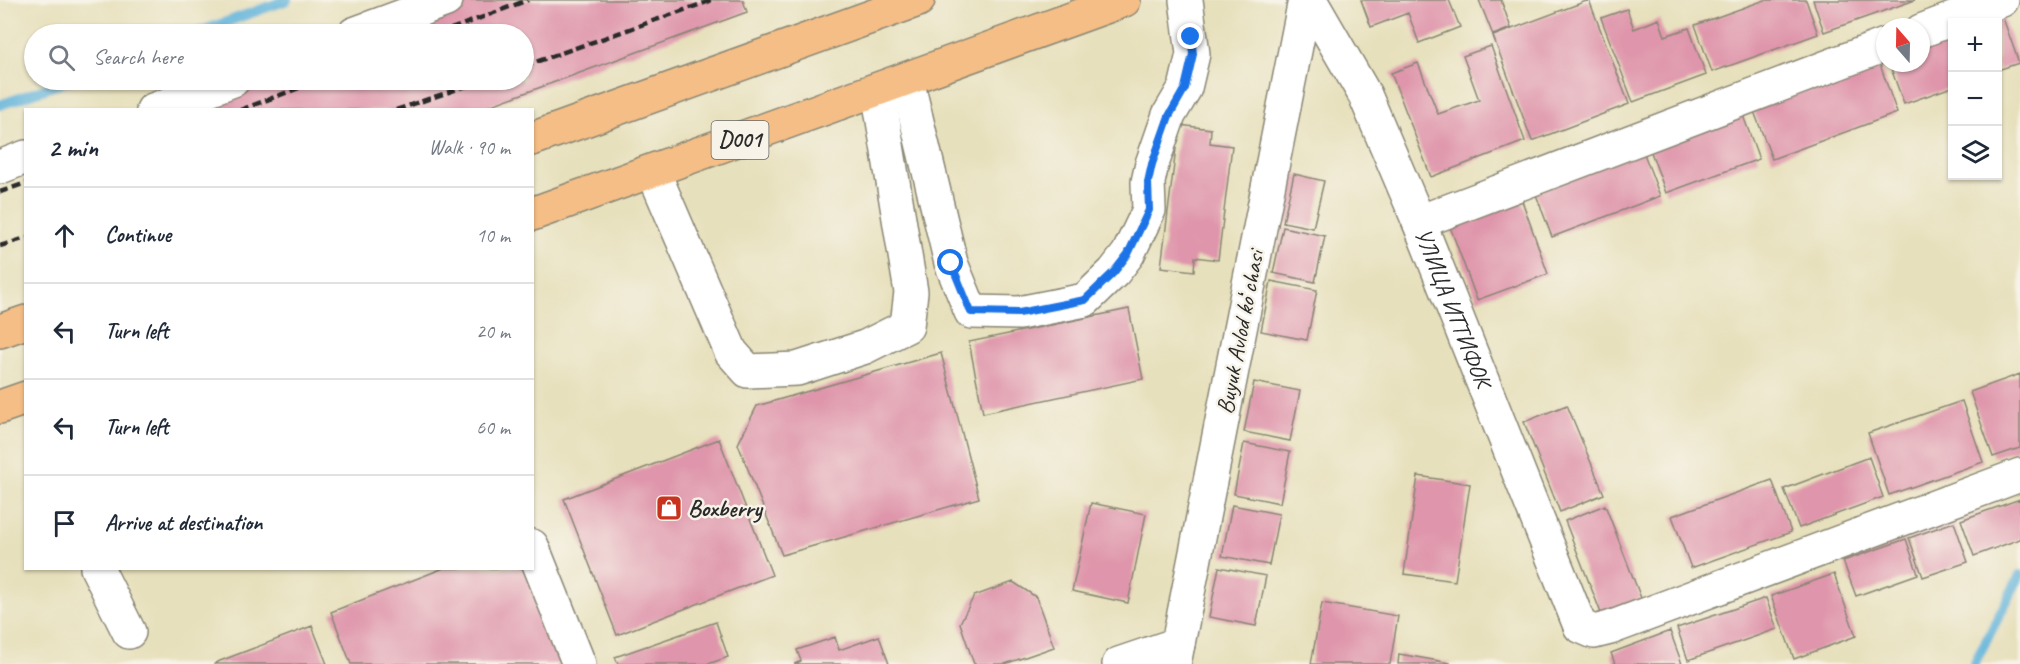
<!DOCTYPE html>
<html lang="en">
<head>
<meta charset="utf-8">
<style>
	body { margin:0; font-family:Caveat,sans-serif; background:#f2f2f3; color:#1f2937 }
	.controls { position:absolute; right:18px; top:18px; display:grid; overflow:hidden; border-radius:0px; box-shadow:0 2px 4px #0004 }
	.controls button { width:54px; height:54px; display:grid; place-items:center; padding:0; border:0; border-bottom:2px solid #e0e1e3; background:#fff; color:#1f2937; font:30px sans-serif }
	.compass { position:absolute; left:1876px; top:18px; width:54px; height:54px; border-radius:50%; background:#fff; box-shadow:0 2px 4px #0004; rotate:340deg }
	.stop { position:absolute; width:18px; height:18px; margin:-14px; border:4px solid #1a73e8; border-radius:50%; background:#fff }
	.stop.end { background:#1a73e8; border-color:#fff; box-shadow:0 2px 6px #0008 }
	.list { margin:0; padding:0; list-style:none }
	h2 { display:flex; justify-content:space-between; align-items:center; height:78px; margin:0; padding:0 24px; font-size:26px }
	h2 small { font-size:20px; font-weight:400; color:#747a83 }
	.list li { display:grid; grid-template-columns:39px 1fr auto; gap:18px; align-items:center; box-sizing:border-box; height:96px; padding:0 24px; border-top:2px solid #e0e1e3 }
	.list b { display:block; font-size:22px; white-space:nowrap }
	.list em { font-size:20px; font-style:normal; color:#747a83 }
	.icon { flex:none; width:33px; height:33px; fill:none; stroke:currentColor; stroke-width:2; stroke-linecap:round; stroke-linejoin:round }
	.map { position:relative; flex:none; width:2020px; height:664px; overflow:hidden }
	.search { position:absolute; background:#fff; box-shadow:0 2px 4px #0004; left:24px; top:24px; width:510px; height:66px; display:flex; align-items:center; gap:15px; box-sizing:border-box; padding:0 21px; border-radius:33px; color:#747a83; font-size:22px }
	.panel { position:absolute; background:#fff; box-shadow:0 2px 4px #0004; left:24px; top:108px; width:510px; height:462px; border-radius:0px }
	.map>svg:first-child { display:block }
	.lines { fill:none; stroke-linecap:round; stroke-linejoin:round }
	.stream { stroke:#5db2da; stroke-width:10 }
	.building { fill:#df95ab }
	.minor-casing { stroke:#898674; stroke-width:36 }
	.highway-casing { stroke:#898674; stroke-width:36 }
	.minor { stroke:#fff; stroke-width:33 }
	.highway { stroke:#f5be86; stroke-width:33 }
	.rail { stroke:#2b2b2b; stroke-width:4.5; stroke-dasharray:9 4.5; stroke-linecap:butt }
	.route { stroke:#1a73e8; stroke-width:8 }
	.labels { text-anchor:middle; dominant-baseline:central; stroke-width:5; stroke-linejoin:round; paint-order:stroke }
	.shield { fill:#f7f3e8; stroke:#686764; stroke-width:1.5 }
	.shield-label { font-size:22px; font-weight:bold; fill:#2b2b2b }
	.street-label { font-size:24px; fill:#2b2b2b; stroke:#f7f3e8 }
	.poi-label { font-size:24px; font-weight:bold; fill:#2b2b2b; stroke:#f7f3e8; text-anchor:start }
</style>
</head>
<body>
<div class="map">
<svg width="2020" height="664" viewBox="0 0 2020 664">
	<rect width="100%" height="100%" fill="#f7f3e8"/>
	<filter id="ink" filterUnits="userSpaceOnUse"><feTurbulence type="fractalNoise" baseFrequency=".0167" numOctaves="2"/><feDisplacementMap in="SourceGraphic" scale="12" xChannelSelector="R" yChannelSelector="G"/><feConvolveMatrix kernelMatrix="1 2 1 2 8 2 1 2 1" color-interpolation-filters="sRGB"/></filter>
	<filter id="wash" filterUnits="userSpaceOnUse"><feTurbulence type="fractalNoise" baseFrequency=".008" numOctaves="4" result="noise"/><feDisplacementMap in="SourceGraphic" scale="24" xChannelSelector="R" yChannelSelector="G"/><feGaussianBlur stdDeviation="1.35" result="paint"/><feColorMatrix in="noise" values="0 0 0 0 0 0 0 0 0 0 0 0 0 0 0 0 0 1.4 0 .05"/><feComposite in="paint" operator="in"/></filter>
	<g filter="url(#wash)">
		<rect width="100%" height="100%" fill="#e7e0bc"/>
		<g class="lines">
			<path class="stream" d="M193 34 287 0
				M0 105 70 80
				M1974 664 2020 575"/>
		</g>
		<g id="blocks">
			<path class="building" d="M447 0H743L747 12 478 110H186L228 80H524V34H352Z
				M1361 0H1449L1460 27 1419 43 1408 13 1371 27Z
				M1479 0H1501L1511 28 1493 35Z
				M1589 0 1629 104 1532 141 1493 36Z
				M1765 0H1806L1818 34 1712 72 1695 25Z
				M1813 0H1915L1824 32Z
				M1627 9 1634 29 1659 19 1665 36 1689 28 1706 75 1633 102 1601 18Z
				M2002 15 2019 63 1998 70V22H1982Z
				M1952 33V87L1904 104 1889 63H1921V44Z
				M1491 46 1525 141 1431 177 1391 73 1418 63 1438 114 1479 100 1463 56Z
				M1878 59 1897 113 1772 159 1752 106Z
				M1741 110 1759 159 1666 193 1648 144Z
				M1179 125 1211 129 1210 143 1232 146 1218 260 1195 257 1194 271 1161 267Z
				M1643 151 1660 196 1552 237 1535 192Z
				M1294 174 1324 181 1313 228 1283 222Z
				M1521 198 1548 274 1477 300 1449 224Z
				M1283 227 1325 236 1315 282 1273 273Z
				M1271 281 1317 290 1307 340 1261 331Z
				M1129 309 1143 379 983 413 969 342Z
				M941 353 979 498 782 555 738 444 757 406Z
				M2020 374V448L1993 457 1970 392Z
				M1254 382 1300 391 1290 441 1244 432Z
				M1962 401 1983 462 1889 495 1868 433Z
				M1567 405 1604 494 1560 512 1524 422Z
				M719 439 772 575 617 635 564 499Z
				M1244 443 1290 452 1280 503 1234 494Z
				M1869 457 1883 497 1799 528 1784 489Z
				M1418 476 1470 484 1455 581 1404 574Z
				M1772 480 1791 532 1691 568 1672 516Z
				M2020 499V539L1974 556 1961 520Z
				M1091 503 1146 514 1128 603 1072 591Z
				M1232 505 1279 514 1269 565 1222 556Z
				M1605 505 1641 598 1601 613 1565 521Z
				M1954 522 1968 562 1923 577 1909 538Z
				M1906 539 1918 574 1856 596 1843 561Z
				M1219 567 1266 576 1256 626 1209 617Z
				M444 568H529L566 664H351L331 612Z
				M1834 574 1856 636 1794 659 1771 596Z
				M1013 582 1036 597 1054 647 1005 664H974L960 623 974 596Z
				M1766 598 1777 629 1688 660 1677 628Z
				M1322 603 1398 616 1390 664H1311Z
				M716 622 728 657 708 664H618L615 657Z
				M312 626 327 664H214L220 661Z
				M1670 631 1682 664H1615L1611 653Z
				M879 636 889 664H794L801 661 797 650 835 637 839 650Z
				M1399 654 1450 663V664H1398Z"/>
		</g>
	</g>
	<g filter="url(#ink)">
		<use href="#blocks" fill-opacity="0" stroke="#898674" stroke-width="1.5"/>
		<g class="lines">
			<defs>
				<g id="minor">
					<path id="s1" d="M1310 0 1365 95 1419 222 1580 626 1594 632 1610 628 2020 475"/>
					<path d="M1921 31 2002 0"/>
					<path d="M354 34 446 0"/>
					<path d="M907 80 951 263 971 312 1019 313 1085 300 1114 272 1128 254 1149 210 1148 182 1152 164 1169 115 1185 88 1193 54 1186 0"/>
					<path d="M153 110 233 80"/>
					<path d="M0 167 26 157"/>
					<path d="M653 171 731 352 748 371 797 369 865 347 907 326 911 292 878 90"/>
					<path d="M1419 222 1885 45"/>
					<path d="M532 546 579 664"/>
					<path d="M97 568 129 632"/>
					<path d="M1119 664 1178 644"/>
					<path d="M1174 664 1305 0"/>
				</g>
				<path id="highway" d="M532 139 918 0
					M532 214 1124 0
					M0 331 26 322
					M0 407 26 398"/>
			</defs>
			<use href="#minor" class="minor-casing"/>
			<use href="#highway" class="highway-casing"/>
			<use href="#minor" class="minor"/>
			<use href="#highway" class="highway"/>
			<path class="rail" d="M438 34 528 0
				M524 66 713 0
				M240 110 320 80
				M396 110 484 80
				M0 192 26 183
				M0 246 26 238"/>
		</g>
	</g>
	<g class="lines" filter="url(#ink)">
		<path class="route" d="M951 263 971 312 1019 313 1085 300 1114 272 1128 254 1149 210 1148 182 1152 164 1169 116 1185 88 1193 54 1191 37"/>
	</g>
	<defs>
		<symbol id="shop-square" viewBox="-11 -11 22 22"><rect x="-9" y="-9" width="18" height="18" rx="4" fill="#c8321e" stroke="#f7f3e8"/><path d="M-5-2.5h2.3a2.7 3.5 0 0 1 5.4 0H5L5.5 6h-11ZM-1.5-2.5h3a1.5 2.3 0 0 0-3 0Z" fill="#fff"/></symbol>
	</defs>
	<g fill-rule="evenodd">
		<use href="#shop-square" x="654" y="493" width="30" height="30"/>
	</g>
	<g class="labels">
		<rect class="shield" x="711.5" y="121" width="57" height="38" rx="4.5"/>
		<g class="shield-label">
			<text x="740" y="140">D001</text>
		</g>
		<g class="street-label">
			<text stroke="none"><textPath href="#s1" startOffset="340">УЛИЦА ИТТИФОК</textPath></text>
			<text transform="translate(1240 332) rotate(-79)">Buyuk Avlod koʻchasi</text>
		</g>
		<g class="poi-label">
			<text x="688" y="508">Boxberry</text>
		</g>
	</g>
</svg>
<div class="controls">
<button>+</button>
<button>−</button>
<button><svg class="icon" aria-label="layers" viewBox="0 0 24 24"><path d="M12 4l9 5-9 5-9-5zM3 14l9 5 9-5"/></svg></button>
</div>
<svg class="compass" viewBox="-18 -18 36 36"><path d="M0-13l5 13h-10z" fill="#e53935"/><path d="M0 13l5-13h-10z" fill="#747a83"/></svg>
<div class="stop" style="left:951px;top:263px"></div>
<div class="stop end" style="left:1191px;top:37px"></div>
<div class="search"><svg class="icon" aria-label="search" viewBox="0 0 24 24"><circle cx="10" cy="10" r="6"/><path d="M15 15l6 6"/></svg>Search here</div>
<section class="panel">
<h2>2 min<small>Walk · 90 m</small></h2>
<ul class="list">
<li><svg class="icon" aria-label="ahead" viewBox="0 0 24 24"><path d="M12 20V5M6 11l6-6 6 6"/></svg><div><b>Continue</b></div><em>10 m</em></li>
<li><svg class="icon" aria-label="left" viewBox="0 0 24 24"><path d="M17 20v-9H6M10 6l-5 5 5 5"/></svg><div><b>Turn left</b></div><em>20 m</em></li>
<li><svg class="icon" aria-label="left" viewBox="0 0 24 24"><path d="M17 20v-9H6M10 6l-5 5 5 5"/></svg><div><b>Turn left</b></div><em>60 m</em></li>
<li><svg class="icon" aria-label="arrive" viewBox="0 0 24 24"><path d="M6 21V4h12l-3 4 3 4H6"/></svg><div><b>Arrive at destination</b></div></li>
</ul>
</section>
</div>
</body>
</html>
